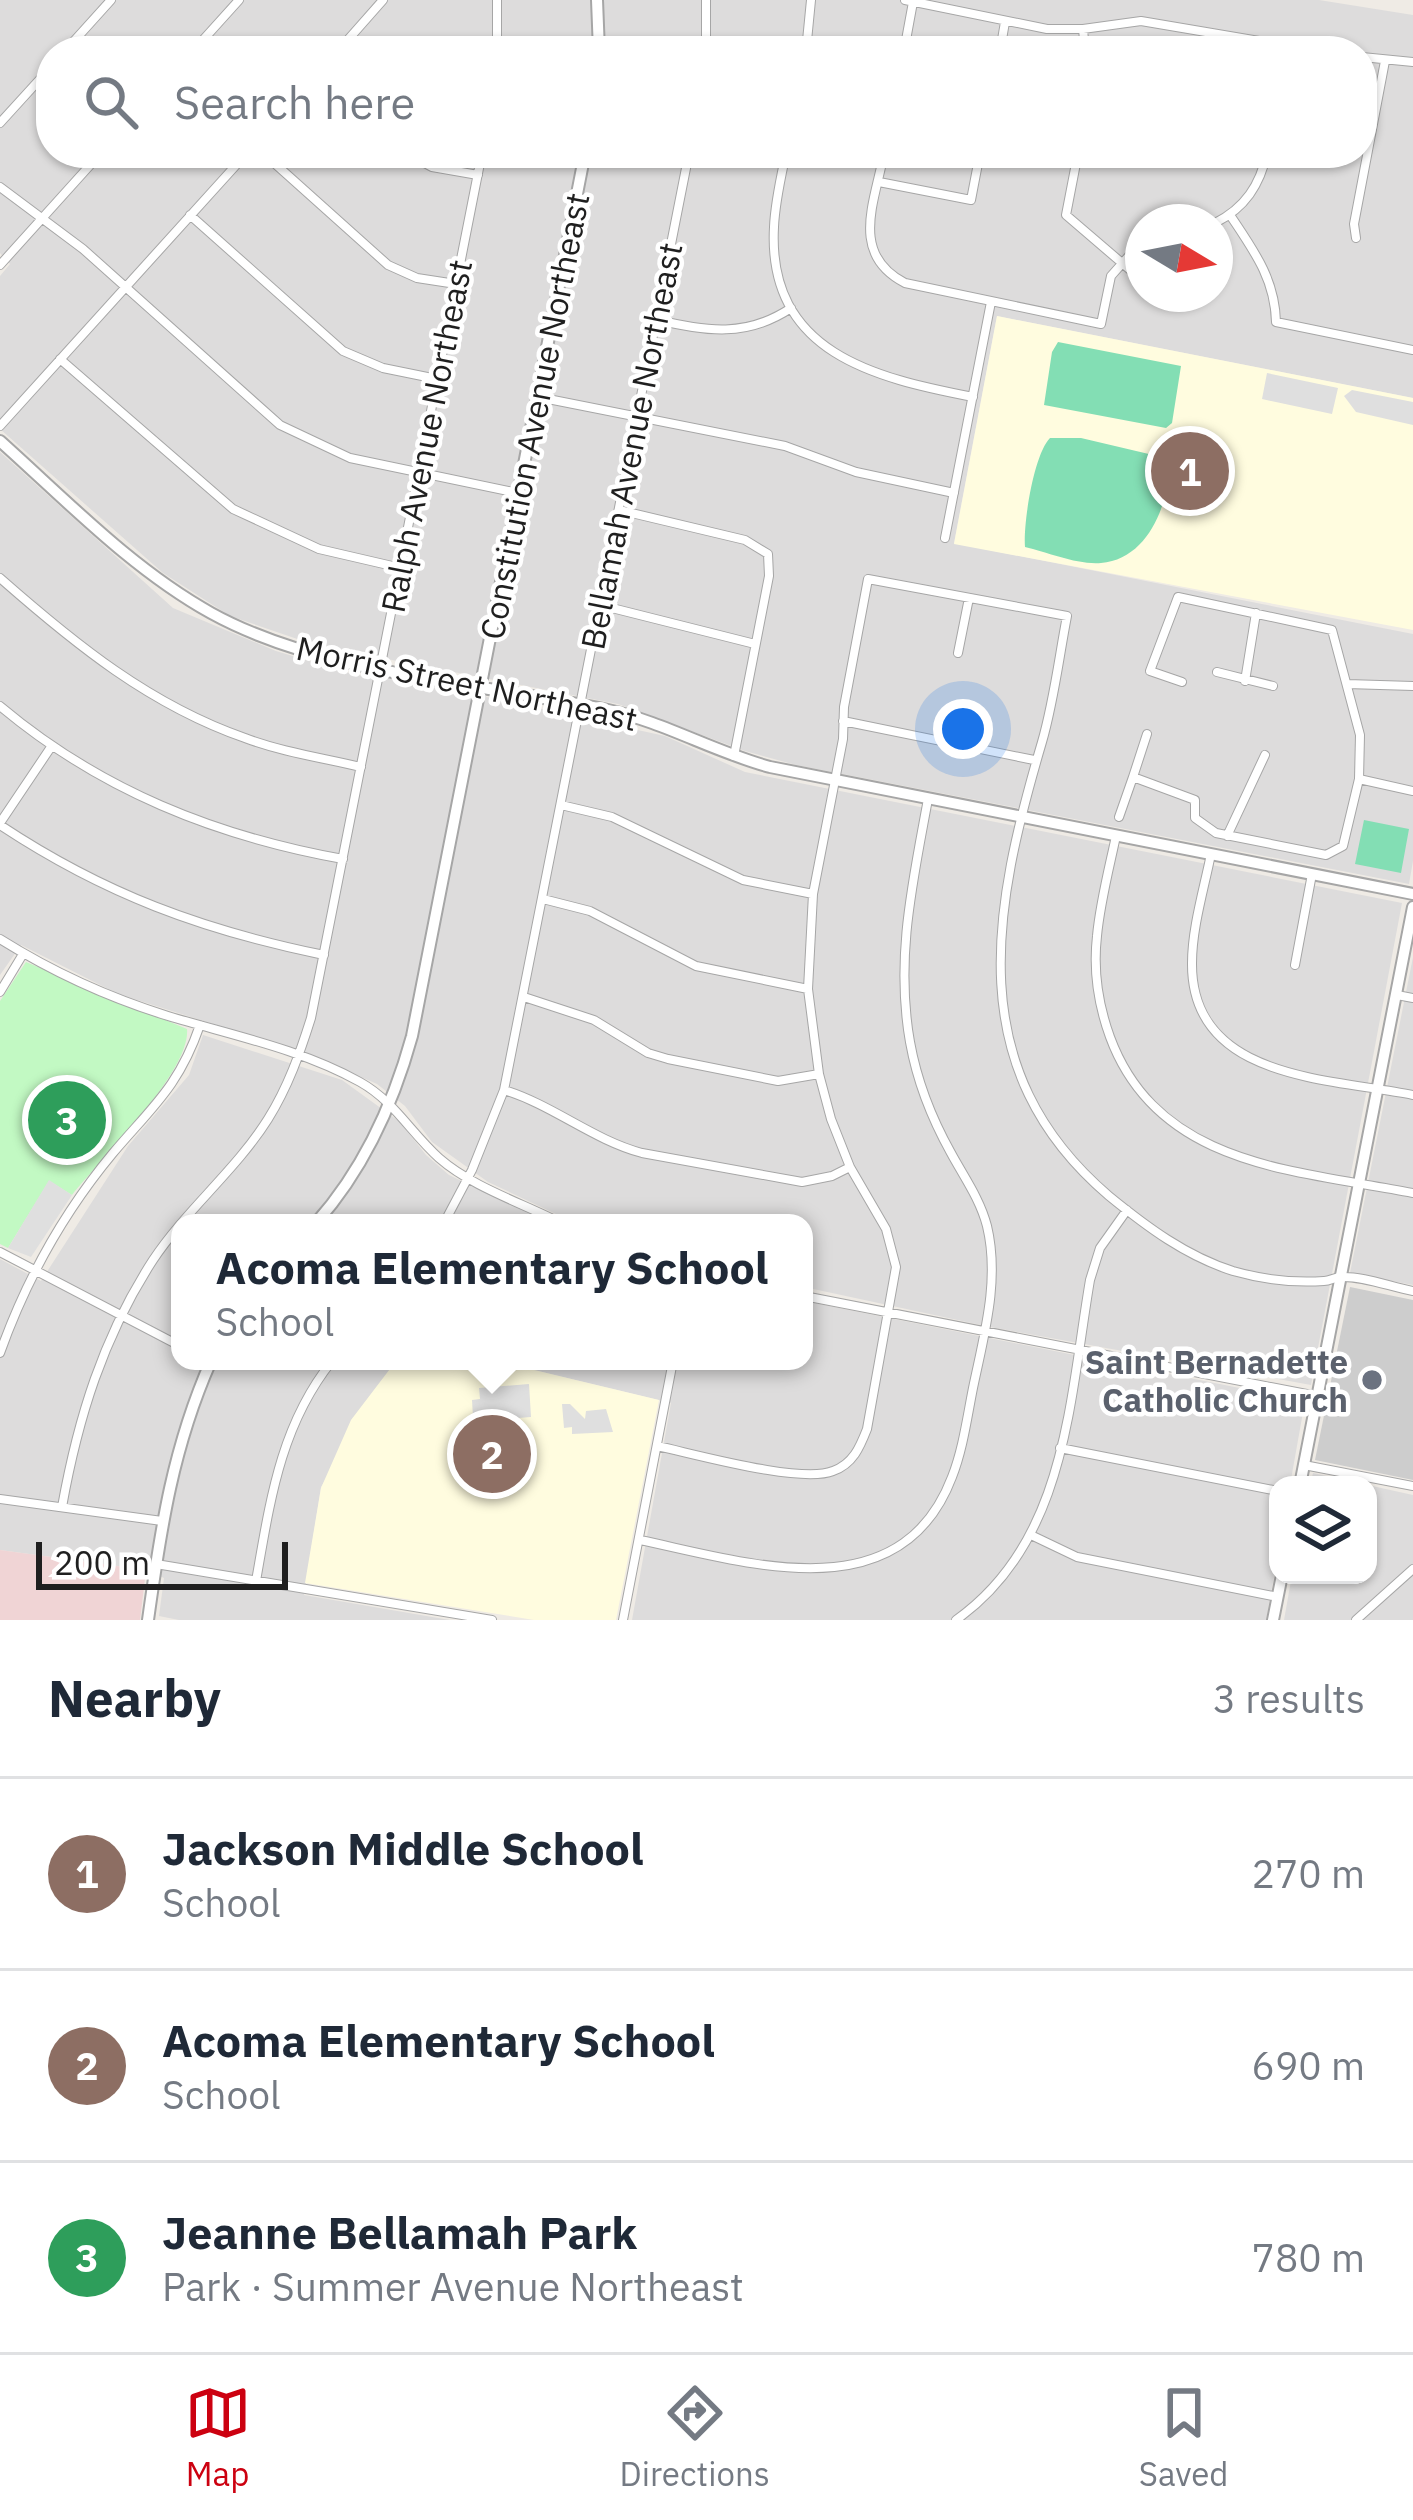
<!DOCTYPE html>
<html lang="en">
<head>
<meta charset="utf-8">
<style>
	body { margin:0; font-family:"IBM Plex Sans",sans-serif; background:#f6f6f7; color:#1f2937 }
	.controls { position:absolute; right:36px; bottom:36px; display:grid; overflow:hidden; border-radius:24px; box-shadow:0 3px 9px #0004 }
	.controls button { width:108px; height:108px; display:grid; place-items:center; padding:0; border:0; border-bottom:3px solid #e0e1e3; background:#fff; color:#1f2937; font:60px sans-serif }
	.compass { position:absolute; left:1125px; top:204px; width:108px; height:108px; border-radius:50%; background:#fff; box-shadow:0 3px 9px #0004; rotate:100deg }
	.scale { position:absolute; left:36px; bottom:30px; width:252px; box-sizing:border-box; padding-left:12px; border:6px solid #1f1f1f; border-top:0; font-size:33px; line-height:42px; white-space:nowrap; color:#1f1f1f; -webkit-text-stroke:9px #fff; paint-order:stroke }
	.you { position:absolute; left:963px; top:729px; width:42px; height:42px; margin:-30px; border:9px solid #fff; border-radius:50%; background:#1a73e8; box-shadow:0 0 0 18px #1a73e833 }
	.badge { display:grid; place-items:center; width:78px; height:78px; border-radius:50%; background:#cc0110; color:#fff; font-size:39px; font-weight:700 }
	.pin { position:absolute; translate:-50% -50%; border:6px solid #fff; box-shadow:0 3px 12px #0006 }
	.popup { position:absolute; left:171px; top:1214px; width:642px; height:156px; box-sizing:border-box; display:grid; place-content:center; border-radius:24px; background:#fff; filter:drop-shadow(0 3px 9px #0005); font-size:39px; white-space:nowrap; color:#747a83 }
	.popup b { font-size:45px; color:#1f2937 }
	.popup::after { content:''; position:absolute; left:50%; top:100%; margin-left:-24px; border:24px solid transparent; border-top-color:#fff }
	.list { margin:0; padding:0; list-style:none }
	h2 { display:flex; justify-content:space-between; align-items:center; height:156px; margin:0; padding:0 48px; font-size:51px }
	h2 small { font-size:39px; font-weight:400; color:#747a83 }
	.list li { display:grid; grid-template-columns:78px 1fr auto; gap:36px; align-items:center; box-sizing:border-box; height:192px; padding:0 48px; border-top:3px solid #e0e1e3 }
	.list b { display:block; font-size:45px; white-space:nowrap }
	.list p { margin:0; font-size:39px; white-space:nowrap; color:#747a83 }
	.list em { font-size:39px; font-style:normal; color:#747a83 }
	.icon { flex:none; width:66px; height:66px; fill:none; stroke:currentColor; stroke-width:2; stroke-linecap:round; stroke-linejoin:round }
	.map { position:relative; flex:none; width:1413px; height:1620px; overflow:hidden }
	.search { position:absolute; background:#fff; box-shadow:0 3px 9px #0004; left:36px; right:36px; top:36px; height:132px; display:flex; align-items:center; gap:30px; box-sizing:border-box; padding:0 42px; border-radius:48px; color:#747a83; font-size:45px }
	.sheet { height:732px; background:#fff }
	nav { display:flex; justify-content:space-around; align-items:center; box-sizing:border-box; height:168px; border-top:3px solid #e0e1e3; background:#fff; font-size:33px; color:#747a83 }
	nav a { display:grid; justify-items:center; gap:6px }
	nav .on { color:#cc0110 }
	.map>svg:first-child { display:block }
	.residential { fill:#dddcdc; fill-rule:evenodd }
	.commercial { fill:#f0d4d5 }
	.education { fill:#fffcdf }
	.religious { fill:#cdcdcd }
	.park { fill:#c2f9c3 }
	.pitch { fill:#83deb4 }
	.parking { fill:#dfdfdf }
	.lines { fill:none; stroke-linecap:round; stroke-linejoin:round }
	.minor-casing { stroke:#a6a6a6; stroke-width:10 }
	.tertiary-casing { stroke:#a6a6a6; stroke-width:14 }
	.minor { stroke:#fff; stroke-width:8 }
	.tertiary { stroke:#fff; stroke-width:10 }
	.worship-dot { fill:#6b7280; stroke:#fff; stroke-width:4.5 }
	.labels { text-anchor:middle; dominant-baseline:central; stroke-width:9; stroke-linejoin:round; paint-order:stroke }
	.street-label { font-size:33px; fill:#1f1f1f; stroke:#fff }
	.worship-label { font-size:33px; font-weight:bold; fill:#5b616d; stroke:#fff; text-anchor:end }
</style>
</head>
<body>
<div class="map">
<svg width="1413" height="1620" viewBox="0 0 1413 1620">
	<rect width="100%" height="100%" fill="#efebe5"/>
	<path class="residential" d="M0 0H1319L1413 15V398L997 316 954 543 1413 634V861L1409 884 796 765 745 751 618 704 315 645 230 616 163 573 0 429V276L10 264 0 253ZM51 51H1362V153H51ZM1143 222H1215V294H1143Z
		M0 452 173 608 276 651 356 675 423 683 665 736 745 772 1402 903 1311 1385 990 1327 804 1287V1223H575L488 1182 432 1142 405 1106 377 1084 308 1054 118 994 21 945 0 975Z
		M1413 957V1285L1350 1273Z
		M203 1035 342 1080 400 1122 426 1155 449 1175 550 1223H180V1361H396L321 1487 304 1595 450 1620H179L159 1616 164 1578 147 1570 0 1550V1259L41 1281 128 1146 189 1075Z
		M804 1301 1305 1401 1290 1485H1278V1556L1266 1620H632L671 1403 497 1361H804Z
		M1313 1473 1413 1495V1620H1284L1292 1575H1368V1485H1310Z"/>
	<path class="commercial" d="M0 1550 146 1570 140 1620H0Z"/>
	<path class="education" d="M997 316 1413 398V630L954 544Z
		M396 1361H497L659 1400 616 1620H534L305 1583 321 1488 351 1420Z"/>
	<path class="religious" d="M1350 1287 1413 1300V1480L1315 1460Z"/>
	<path class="park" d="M26 962 187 1029C191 1071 101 1159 72 1195L49 1181 8 1248 0 1244V1001Z"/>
	<path class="pitch" d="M1058 342 1181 366 1172 423 1166 428 1044 405 1052 352Z
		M1050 438H1081L1170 459C1170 500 1150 559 1101 563 1077 565 1047 552 1025 547 1023 523 1034 454 1050 438Z
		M1364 820 1409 829 1401 873 1355 864Z"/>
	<path class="parking" d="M1267 373 1338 388 1332 414 1262 399Z
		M1352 390 1413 402V425L1356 412 1344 396Z
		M49 1180 72 1195 31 1257 8 1248Z
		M529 1384 531 1417 494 1420 482 1432 474 1433 472 1400 480 1399 479 1388Z
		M562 1404H570L585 1419 586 1411 606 1409 613 1432 572 1434V1427L564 1428Z"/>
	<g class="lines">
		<defs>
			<path id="minor" d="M497 0V51
				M706 0V51
				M905 0 1047 29H1083L1141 21 1265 42 1274 51
				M1083 29 1085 51
				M65 51 111 0
				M193 51 239 0
				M338 51 383 0
				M806 51 811 0
				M904 51 913 2
				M1000 51 1005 22
				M1362 57 1413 62
				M0 123 51 67
				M263 153 388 265 417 278 456 284
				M406 153 432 167 478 175
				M786 153C781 177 775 202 774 227 767 353 875 378 973 397
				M884 153C875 202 849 254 905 283L1101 324 1111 276 1143 240
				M1078 153 1066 215 1143 281
				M879 182 971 200 980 153
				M0 187 83 249 280 425 350 458 518 493
				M190 215 343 351 383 368 437 379
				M1230 215C1254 251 1275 279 1276 322L1413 350
				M1215 223C1245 208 1260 185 1267 153
				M1356 238 1354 224 1385 61
				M0 265 101 153
				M1159 294 1168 302 1185 305
				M657 320C707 331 746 338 791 308
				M60 359 233 509 319 549 401 568
				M538 397 785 446 856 472 954 493
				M0 426 247 153
				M619 510 745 540 768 554 769 576 734 756
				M945 538 991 302
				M0 578C75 644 150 705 245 738 282 752 323 758 361 767
				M600 605 755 644
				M958 653 969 598
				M1217 672 1273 686
				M1245 681 1256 613
				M1182 682 1150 671 1178 597 1332 630 1360 735 1359 779 1413 791
				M1347 684 1413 686
				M0 706C100 790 215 836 343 859
				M843 721 1034 760
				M1133 777 1147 734
				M561 805 612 817 743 880 813 894
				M1119 817 1133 777 1195 800V818L1216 833 1326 855 1343 846 1359 779
				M0 823 51 747
				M0 825C104 894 202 930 324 955
				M1116 836C1109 869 1100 903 1097 936 1093 971 1098 1004 1110 1037 1158 1167 1295 1170 1413 1193
				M1227 836 1265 755
				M1211 854C1204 889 1192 928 1192 963 1191 1080 1329 1078 1413 1095
				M543 899 590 911 696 966 808 989
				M0 939C51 971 110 998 168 1016 231 1035 301 1049 360 1082 394 1101 411 1133 439 1158 472 1187 522 1203 561 1223
				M1295 965 1312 874
				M0 992 23 954
				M1397 995 1413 998
				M524 997 594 1020 648 1053 668 1059 778 1081 819 1074
				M504 1090C553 1105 593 1140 642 1153L802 1182 832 1176 850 1167
				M444 1223 472 1170 504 1090 689 153
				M0 1252 180 1346
				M804 1296 1317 1396
				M0 1353C26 1280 64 1212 113 1153 153 1106 179 1086 200 1025
				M775 1365 776 1361
				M657 1446C695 1454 801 1484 833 1471 853 1464 860 1447 867 1429L896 1267 886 1229 850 1167 831 1119 819 1074 808 989 813 894 843 739 844 707 868 579 1067 616C1059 657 1054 701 1042 742 993 908 960 1069 1109 1196 1147 1227 1186 1256 1233 1271 1261 1279 1295 1283 1324 1281 1330 1281 1335 1277 1341 1277 1363 1276 1391 1287 1413 1291
				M1060 1448 1278 1491
				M1304 1465 1413 1486
				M0 1499 162 1521
				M62 1507C78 1418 103 1337 153 1260 187 1209 236 1170 268 1119 288 1087 300 1053 311 1018L482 153
				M1033 1536 1077 1557 1278 1597
				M640 1540C746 1562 900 1614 952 1477 963 1449 967 1418 973 1388 984 1335 1000 1280 987 1226 980 1199 964 1177 951 1153 932 1119 917 1081 910 1042 895 958 913 881 928 799
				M156 1564 492 1620
				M256 1581C270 1502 280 1426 332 1361
				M623 1620 673 1361
				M956 1620C1066 1542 1069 1403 1090 1280L1100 1248 1127 1210
				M1356 1620 1413 1569"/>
			<path id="tertiary" d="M597 0 599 51
				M0 441C67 501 132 569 211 613 323 675 482 683 608 710 664 722 714 752 770 767L1413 894
				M316 1223C364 1169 393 1105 412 1036L585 153
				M1300 1485 1413 907
				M148 1620C161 1527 173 1447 211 1361
				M1273 1620 1282 1575"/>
		</defs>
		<use href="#minor" class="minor-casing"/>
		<use href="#tertiary" class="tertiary-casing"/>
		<use href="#minor" class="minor"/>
		<use href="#tertiary" class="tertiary"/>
	</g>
	<circle class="worship-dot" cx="1372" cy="1380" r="12"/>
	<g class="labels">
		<g class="street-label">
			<text transform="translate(534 416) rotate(-79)">Constitution Avenue Northeast</text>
			<text transform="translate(426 436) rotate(-79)">Ralph Avenue Northeast</text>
			<text transform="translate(631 446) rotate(-79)">Bellamah Avenue Northeast</text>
			<text transform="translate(467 683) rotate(12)">Morris Street Northeast</text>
		</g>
		<g class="worship-label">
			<text x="1348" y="1361">Saint Bernadette<tspan x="1348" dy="38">Catholic Church</tspan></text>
		</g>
	</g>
</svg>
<div class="controls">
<button><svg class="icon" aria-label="layers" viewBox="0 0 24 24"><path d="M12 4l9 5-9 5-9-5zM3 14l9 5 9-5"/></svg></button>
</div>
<svg class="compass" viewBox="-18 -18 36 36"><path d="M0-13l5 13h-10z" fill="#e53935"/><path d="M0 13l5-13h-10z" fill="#747a83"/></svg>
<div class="scale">200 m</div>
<div class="you"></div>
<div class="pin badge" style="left:1190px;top:471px;background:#8d6e63">1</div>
<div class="pin badge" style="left:492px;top:1454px;background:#8d6e63">2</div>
<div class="popup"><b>Acoma Elementary School</b>School</div>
<div class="pin badge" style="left:67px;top:1120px;background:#2e9e5b">3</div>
<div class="search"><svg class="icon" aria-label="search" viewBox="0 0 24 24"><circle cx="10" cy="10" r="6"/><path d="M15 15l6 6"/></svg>Search here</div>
</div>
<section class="sheet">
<h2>Nearby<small>3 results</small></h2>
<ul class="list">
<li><span class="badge" style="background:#8d6e63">1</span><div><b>Jackson Middle School</b><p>School</p></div><em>270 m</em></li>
<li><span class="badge" style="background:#8d6e63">2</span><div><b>Acoma Elementary School</b><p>School</p></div><em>690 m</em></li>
<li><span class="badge" style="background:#2e9e5b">3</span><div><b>Jeanne Bellamah Park</b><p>Park · Summer Avenue Northeast</p></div><em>780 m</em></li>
</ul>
</section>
<nav>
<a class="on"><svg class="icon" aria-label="map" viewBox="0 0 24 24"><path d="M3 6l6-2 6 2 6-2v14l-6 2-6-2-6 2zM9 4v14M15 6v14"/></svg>Map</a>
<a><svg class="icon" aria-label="directions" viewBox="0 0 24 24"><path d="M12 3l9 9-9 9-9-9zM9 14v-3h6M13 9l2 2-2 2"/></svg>Directions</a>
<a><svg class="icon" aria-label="saved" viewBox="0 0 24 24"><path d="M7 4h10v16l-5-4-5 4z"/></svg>Saved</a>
</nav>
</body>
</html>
